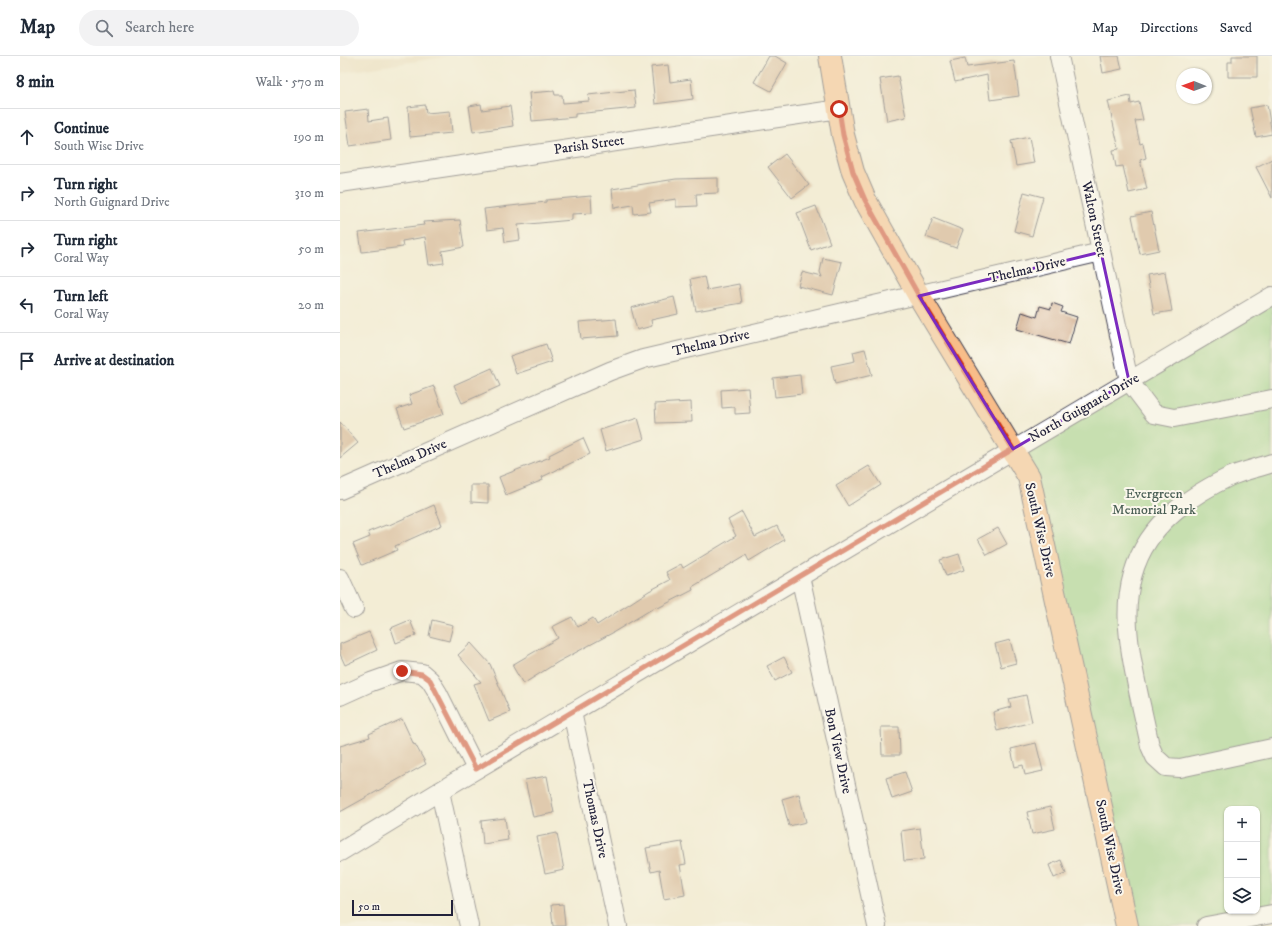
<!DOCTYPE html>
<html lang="en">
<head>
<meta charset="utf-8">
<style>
	body { margin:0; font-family:"IM FELL DW Pica",serif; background:#f2f2f3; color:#1f2937 }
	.controls { position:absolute; right:12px; bottom:12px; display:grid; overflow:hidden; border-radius:8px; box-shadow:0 1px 3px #0004 }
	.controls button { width:36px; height:36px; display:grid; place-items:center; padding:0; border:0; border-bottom:1px solid #e0e1e3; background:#fff; color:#1f2937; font:20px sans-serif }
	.compass { position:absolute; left:836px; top:12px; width:36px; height:36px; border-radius:50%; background:#fff; box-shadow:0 1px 3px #0004; rotate:271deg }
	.scale { position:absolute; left:12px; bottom:10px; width:101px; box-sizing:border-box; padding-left:4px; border:2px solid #22223b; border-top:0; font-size:11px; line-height:14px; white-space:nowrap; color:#22223b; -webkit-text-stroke:3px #fbf7ec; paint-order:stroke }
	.stop { position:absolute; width:12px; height:12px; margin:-9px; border:3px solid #c8321e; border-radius:50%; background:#fff }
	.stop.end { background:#c8321e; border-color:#fff; box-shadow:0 1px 4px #0008 }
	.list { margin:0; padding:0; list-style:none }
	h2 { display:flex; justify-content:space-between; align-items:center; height:52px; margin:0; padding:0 16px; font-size:17px }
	h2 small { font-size:13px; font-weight:400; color:#747a83 }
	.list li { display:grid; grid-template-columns:26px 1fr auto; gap:12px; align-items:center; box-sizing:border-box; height:56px; padding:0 16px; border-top:1px solid #e0e1e3 }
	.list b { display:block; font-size:15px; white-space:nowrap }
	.list p { margin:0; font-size:13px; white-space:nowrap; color:#747a83 }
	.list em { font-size:13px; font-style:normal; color:#747a83 }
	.icon { flex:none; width:22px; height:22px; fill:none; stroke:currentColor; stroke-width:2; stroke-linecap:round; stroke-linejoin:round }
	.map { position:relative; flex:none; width:932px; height:870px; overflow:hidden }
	header { display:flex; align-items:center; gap:24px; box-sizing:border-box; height:56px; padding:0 20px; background:#fff; border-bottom:1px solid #e0e1e3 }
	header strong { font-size:19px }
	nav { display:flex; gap:22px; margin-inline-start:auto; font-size:14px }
	.search { width:280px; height:36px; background:#f2f2f3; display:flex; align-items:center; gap:10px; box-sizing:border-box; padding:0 14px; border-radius:22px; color:#747a83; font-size:15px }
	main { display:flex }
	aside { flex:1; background:#fff }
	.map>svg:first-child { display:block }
	.built { fill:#e9d9ba }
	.green { fill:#92ce83; stroke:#5a785f; fill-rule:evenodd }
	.building { fill:#cba17f }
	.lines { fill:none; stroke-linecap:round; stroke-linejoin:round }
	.minor-casing { stroke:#414052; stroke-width:20 }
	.major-casing { stroke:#414052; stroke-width:24 }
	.minor { stroke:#fff; stroke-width:18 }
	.major { stroke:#f8bd89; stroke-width:22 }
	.route { stroke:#c8321e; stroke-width:5 }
	.marked { fill:none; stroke:#7b2cbf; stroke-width:3; stroke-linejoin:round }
	.labels { text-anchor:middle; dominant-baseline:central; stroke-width:4; stroke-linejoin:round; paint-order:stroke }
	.street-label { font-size:14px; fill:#22223b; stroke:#fbf7ec }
	.park-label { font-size:14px; fill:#495e54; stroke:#fbf7ec }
</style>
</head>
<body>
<header>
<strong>Map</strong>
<div class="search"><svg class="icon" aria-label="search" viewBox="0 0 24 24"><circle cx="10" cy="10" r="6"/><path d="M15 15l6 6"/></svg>Search here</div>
<nav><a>Map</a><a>Directions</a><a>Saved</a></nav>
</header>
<main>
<aside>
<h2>8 min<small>Walk · 570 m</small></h2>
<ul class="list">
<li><svg class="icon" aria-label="ahead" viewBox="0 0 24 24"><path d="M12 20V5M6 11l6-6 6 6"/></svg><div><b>Continue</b><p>South Wise Drive</p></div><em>190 m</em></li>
<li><svg class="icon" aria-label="right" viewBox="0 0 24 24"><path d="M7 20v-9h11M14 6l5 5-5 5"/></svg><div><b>Turn right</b><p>North Guignard Drive</p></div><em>310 m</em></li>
<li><svg class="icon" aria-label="right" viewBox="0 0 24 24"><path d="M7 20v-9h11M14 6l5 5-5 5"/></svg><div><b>Turn right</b><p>Coral Way</p></div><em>50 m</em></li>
<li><svg class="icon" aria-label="left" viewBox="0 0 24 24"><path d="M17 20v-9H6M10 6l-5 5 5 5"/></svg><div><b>Turn left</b><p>Coral Way</p></div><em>20 m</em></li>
<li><svg class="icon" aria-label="arrive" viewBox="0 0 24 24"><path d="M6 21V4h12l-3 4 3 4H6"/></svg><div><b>Arrive at destination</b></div></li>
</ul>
</aside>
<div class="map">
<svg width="932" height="870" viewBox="0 0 932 870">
	<rect width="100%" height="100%" fill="#fbf7ec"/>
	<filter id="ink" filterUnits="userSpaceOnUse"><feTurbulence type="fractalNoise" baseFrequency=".025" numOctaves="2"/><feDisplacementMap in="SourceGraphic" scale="8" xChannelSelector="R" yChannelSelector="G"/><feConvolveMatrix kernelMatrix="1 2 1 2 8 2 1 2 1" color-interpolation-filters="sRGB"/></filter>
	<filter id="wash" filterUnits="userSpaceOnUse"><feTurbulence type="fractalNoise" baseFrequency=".012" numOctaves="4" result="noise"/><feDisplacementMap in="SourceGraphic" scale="16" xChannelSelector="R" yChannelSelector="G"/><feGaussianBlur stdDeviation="0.9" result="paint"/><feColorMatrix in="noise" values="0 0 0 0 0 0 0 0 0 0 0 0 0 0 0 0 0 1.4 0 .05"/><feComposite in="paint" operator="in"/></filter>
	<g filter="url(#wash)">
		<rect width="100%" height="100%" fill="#f3edd6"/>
		<path class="built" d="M0 0H110L0 17Z"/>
		<path class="green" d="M932 240V862L899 870H787L673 393ZM887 753H917V855H887Z"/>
		<g id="blocks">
			<path class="building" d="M429 0H435L447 7 431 35 414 26Z
				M760 0H779L782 13 763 17Z
				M892 0H917V21H888V6H892Z
				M625 2 627 11 674 5 679 40 650 44 647 19 615 26 610 5Z
				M328 9 330 26 351 23 353 43 315 48 311 11Z
				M558 20 566 61 547 65 540 23Z
				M294 34 296 52 235 58V61L192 65 189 37 214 35 215 39H222L223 47 249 45 248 39Z
				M790 40 791 48 799 46 803 64 795 65 800 88 803 87 806 102 800 104 807 133 789 137 783 110 776 111 773 94 779 93 768 45Z
				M141 48 142 54 170 50 173 70 133 76 129 50Z
				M85 49 86 57 110 55 112 77 70 81 68 51Z
				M927 49 932 78 916 81 910 52Z
				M28 53 29 65 48 62 51 84 10 90 5 56Z
				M689 81 694 107 676 110 671 85Z
				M445 98 469 129 452 142 428 111Z
				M932 103V142L916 111Z
				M378 122V137L356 138 357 150 336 151V143L309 147 311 156 294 158 293 149 274 152 272 133 336 123Z
				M684 136 703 141 692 180 674 175Z
				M251 140 252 157 232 158V164L178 169 180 184 165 186 163 172 147 174 144 153 206 146V144Z
				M476 150 490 187 471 194 457 157Z
				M811 156 819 194 800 198 792 160Z
				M593 162 623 174 616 192 586 181Z
				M120 164 124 191 102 195 104 207 89 209 85 181 62 185 63 191 22 196 19 177 84 169 83 166Z
				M483 202 502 206 493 239 458 230 462 216 482 221 480 216Z
				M825 216 832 255 814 258 807 219Z
				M364 220 367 234 399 228 402 247 356 255 350 223Z
				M334 241 338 258 311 264 312 270 297 274 291 252Z
				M712 247 723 251 721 256 737 261 729 288 677 273 682 256 697 261 700 250 711 253Z
				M276 263 278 280 241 283 239 266Z
				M206 288 212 306 176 318 170 300Z
				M525 293 532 319 495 328 491 310 515 305 513 296Z
				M152 312 160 330 122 347 114 329Z
				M460 319 462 338 435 341 433 322Z
				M94 330 104 358 64 372 57 353 72 348 69 339Z
				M408 332 410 357 395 358V351L382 352 381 334Z
				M351 346 352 366 316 367 315 348Z
				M298 362 304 383 266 395 260 374Z
				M0 366 18 387 0 402Z
				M243 382 250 398 202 421 203 424 166 439 159 421 210 401 209 399Z
				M529 410 541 429 508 450 496 430Z
				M131 429H148V447L131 446Z
				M94 449 102 469 55 490 57 494 22 509 13 488 30 481 28 476 46 469 47 470Z
				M402 456 415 481 437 470 444 484 409 505 406 499 352 531 353 534 318 552 317 550 274 576 218 606 183 628 172 609 218 582 212 571 232 561 238 571 253 562 257 569 309 535 330 524 326 516 341 508 343 512 396 480 388 464Z
				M658 472 667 488 647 499 638 483Z
				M619 498 624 514 606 520 600 504Z
				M70 564 76 579 56 587 51 572Z
				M92 564 113 569 109 585 89 580Z
				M29 576 37 594 5 609 0 598V588Z
				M670 584 676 607 661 611 655 588Z
				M131 587 150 608 170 656 149 665 134 628 141 626 118 599Z
				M444 601 452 616 435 625 427 610Z
				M686 639 692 666 657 675 653 656 671 651 669 643Z
				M62 663 74 689 75 688 86 708 0 756V690L30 681 29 678Z
				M541 671H559L560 699H542Z
				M696 687 703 715 685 719 683 709 675 711 671 693Z
				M565 716 572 736 552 743 546 722Z
				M207 720 214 757 193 761 185 724Z
				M459 738 466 766 449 770 442 743Z
				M710 751 715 773 692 778 687 756Z
				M165 762 168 784 143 788 141 765Z
				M580 772 584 803 564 805 561 775Z
				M217 777 224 814 205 818 197 781Z
				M342 786 346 808 340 809 345 839 324 843 319 814 311 816 306 792Z
				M721 804 726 817 714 822 709 809Z
				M223 848 225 870H213L211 849Z"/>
		</g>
	</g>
	<g filter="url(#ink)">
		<use href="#blocks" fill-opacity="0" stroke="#414052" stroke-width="1"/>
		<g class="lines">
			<defs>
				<path id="minor" d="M719 0 789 325 814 358 834 362 932 343
					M0 127 499 53
					M932 407C918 412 902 415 889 421 818 455 779 501 789 583 793 619 803 655 810 690L815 701 826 711 840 712 932 692
					M0 434 270 315 303 303 761 196
					M460 520 537 870
					M0 522 14 553
					M0 640 31 626 62 615 82 617 90 624 98 637 136 713
					M232 656 278 870
					M100 735 129 870
					M0 796 100 735 932 240
					M866 870 932 858"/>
				<path id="major" d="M490 0 503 79 513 116 525 144 579 240 689 421 787 870"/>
			</defs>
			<use href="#minor" class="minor-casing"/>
			<use href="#major" class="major-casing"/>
			<use href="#minor" class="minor"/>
			<use href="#major" class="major"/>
		</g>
	</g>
	<g class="lines" filter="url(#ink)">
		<path class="route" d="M62 615 82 618 90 624 136 713 673 393 579 240 525 144 513 116 503 79 499 53"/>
	</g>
	<path d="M0 0H932V870H0ZM761 196 789 325 673 393 579 240Z" fill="#f3edd6" fill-opacity=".55" fill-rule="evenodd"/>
	<path class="marked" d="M761 196 789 325 673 393 579 240Z"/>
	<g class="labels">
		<g class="street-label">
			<text transform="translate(249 89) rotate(-8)">Parish Street</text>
			<text transform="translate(754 163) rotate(78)">Walton Street</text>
			<text transform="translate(687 214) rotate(-13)">Thelma Drive</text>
			<text transform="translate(371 287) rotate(-13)">Thelma Drive</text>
			<text transform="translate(744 352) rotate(-30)">North Guignard Drive</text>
			<text transform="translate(70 403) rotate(-24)">Thelma Drive</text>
			<text transform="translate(700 474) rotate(77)">South Wise Drive</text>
			<text transform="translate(498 695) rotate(78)">Bon View Drive</text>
			<text transform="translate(255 763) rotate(78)">Thomas Drive</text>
			<text transform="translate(770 791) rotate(78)">South Wise Drive</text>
		</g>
		<g class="park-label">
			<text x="814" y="438">Evergreen<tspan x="814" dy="16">Memorial Park</tspan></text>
		</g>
	</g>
</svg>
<div class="controls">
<button>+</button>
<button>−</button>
<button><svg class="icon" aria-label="layers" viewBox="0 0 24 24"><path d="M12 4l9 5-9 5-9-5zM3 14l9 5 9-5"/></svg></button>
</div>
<svg class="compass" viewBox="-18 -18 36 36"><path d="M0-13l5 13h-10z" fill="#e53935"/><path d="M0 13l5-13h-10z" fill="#747a83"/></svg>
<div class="scale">50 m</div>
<div class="stop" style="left:499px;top:53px"></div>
<div class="stop end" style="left:62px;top:615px"></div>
</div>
</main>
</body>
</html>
